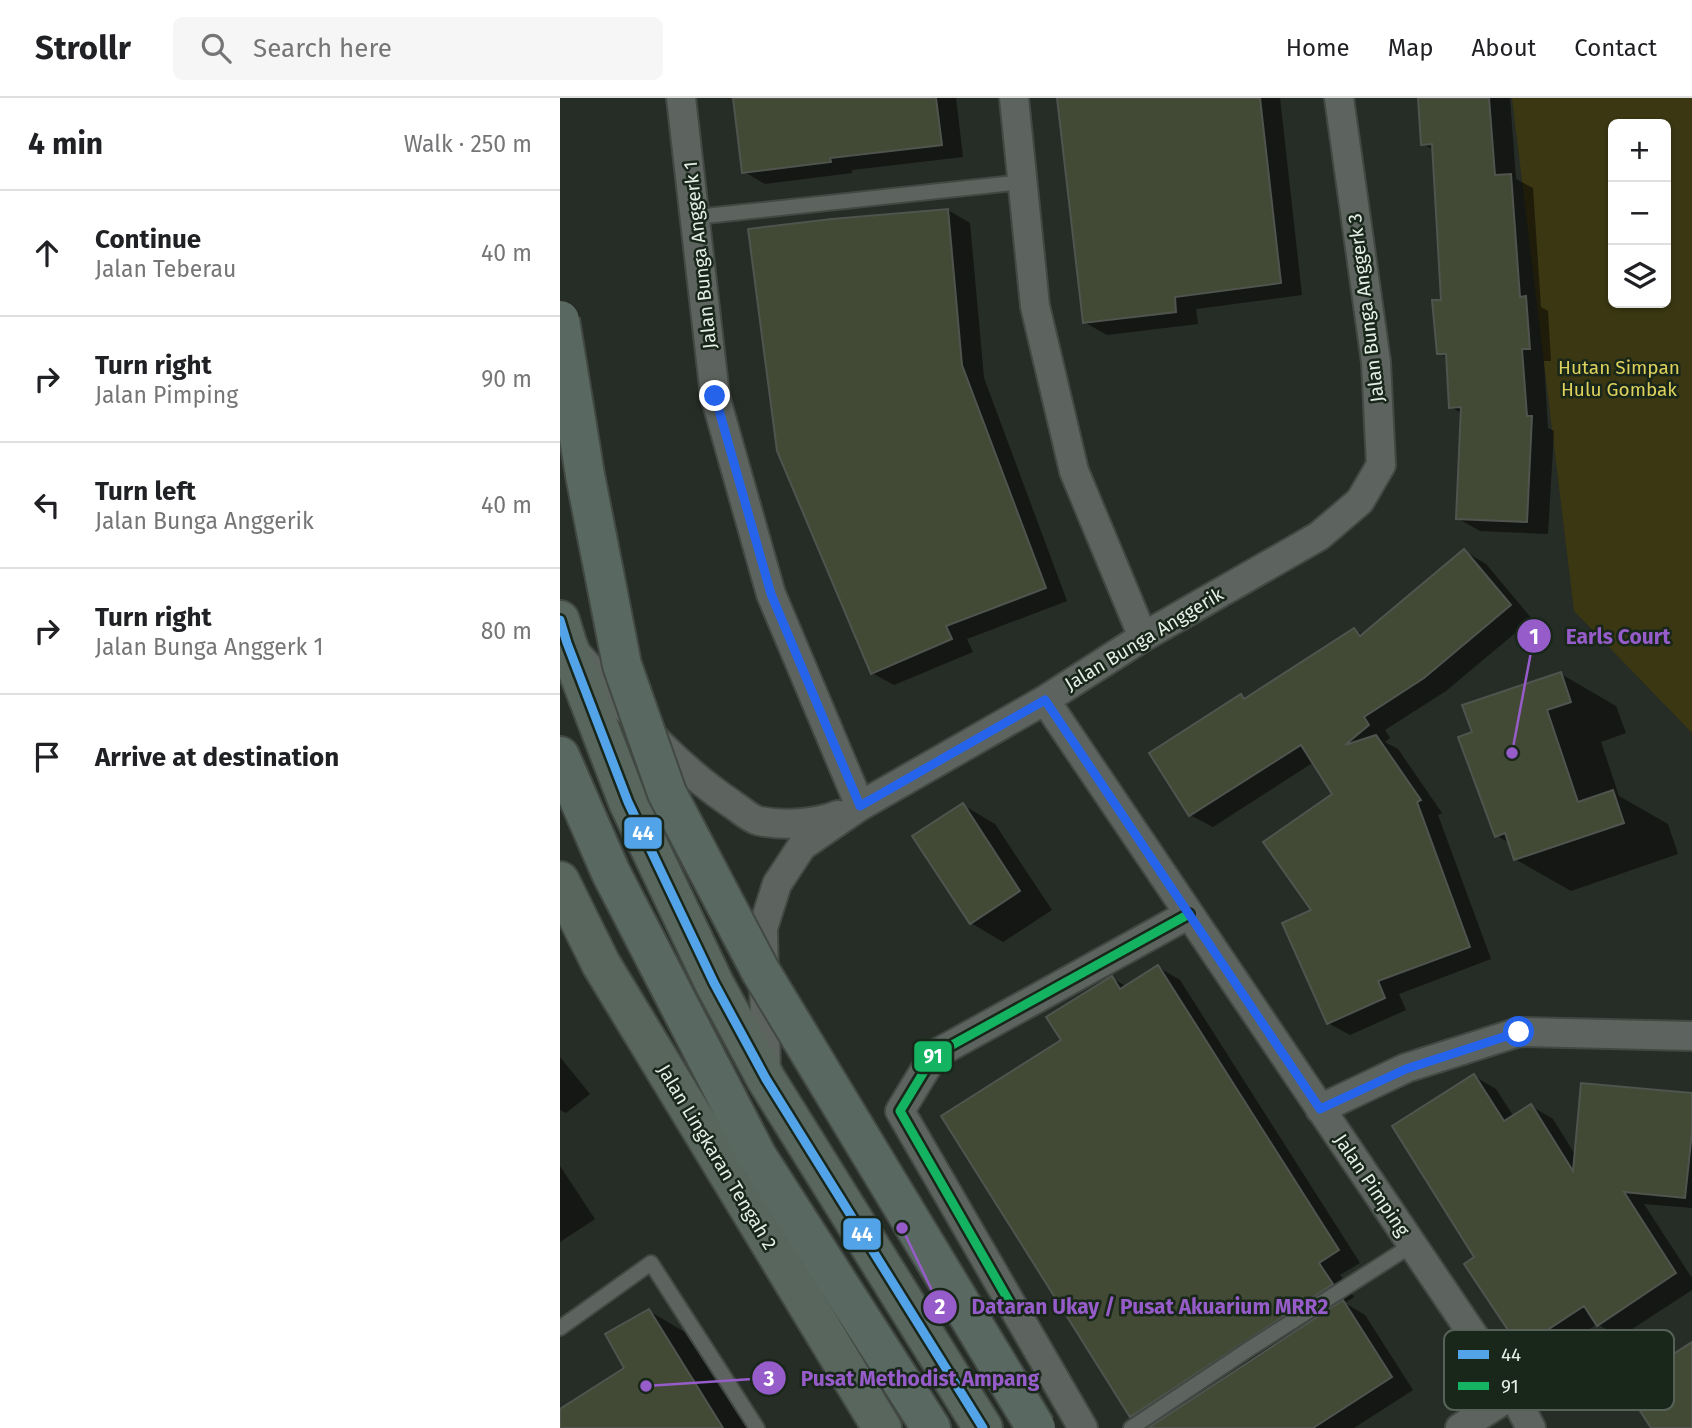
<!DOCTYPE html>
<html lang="en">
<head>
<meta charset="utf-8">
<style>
	body { margin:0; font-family:"Fira Sans",sans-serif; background:#f6f6f6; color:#202124 }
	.controls { position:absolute; right:21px; top:21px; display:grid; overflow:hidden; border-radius:10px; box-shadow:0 2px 5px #0004 }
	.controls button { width:63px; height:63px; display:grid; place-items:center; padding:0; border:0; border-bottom:2px solid #e0e0e0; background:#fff; color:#202124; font:35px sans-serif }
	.stop { position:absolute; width:21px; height:21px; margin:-16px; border:5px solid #2563eb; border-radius:50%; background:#fff }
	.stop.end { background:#2563eb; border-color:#fff; box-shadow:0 2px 7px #0008 }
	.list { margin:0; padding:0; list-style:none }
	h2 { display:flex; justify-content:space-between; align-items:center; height:91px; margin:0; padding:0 28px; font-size:30px }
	h2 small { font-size:23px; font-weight:400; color:#757577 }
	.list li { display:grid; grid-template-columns:46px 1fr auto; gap:21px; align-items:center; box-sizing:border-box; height:126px; padding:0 28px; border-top:2px solid #e0e0e0 }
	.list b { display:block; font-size:26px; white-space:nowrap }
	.list p { margin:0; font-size:23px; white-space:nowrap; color:#757577 }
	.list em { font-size:23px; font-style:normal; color:#757577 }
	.icon { flex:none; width:38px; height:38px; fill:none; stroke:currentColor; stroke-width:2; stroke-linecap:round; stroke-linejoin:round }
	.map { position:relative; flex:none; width:1132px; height:1330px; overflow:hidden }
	header { display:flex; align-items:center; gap:42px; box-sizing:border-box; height:98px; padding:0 35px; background:#fff; border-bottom:2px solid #e0e0e0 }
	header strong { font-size:33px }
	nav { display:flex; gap:38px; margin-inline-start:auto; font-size:24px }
	.search { width:490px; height:63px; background:#f6f6f6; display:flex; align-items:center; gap:18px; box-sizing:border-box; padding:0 24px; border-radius:10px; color:#757577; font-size:26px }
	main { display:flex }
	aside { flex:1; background:#fff }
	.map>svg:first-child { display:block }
	.green { fill:#3a3712; fill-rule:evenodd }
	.shadow { fill:#0007 }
	.building { fill:#424a36; stroke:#50544e; stroke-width:2 }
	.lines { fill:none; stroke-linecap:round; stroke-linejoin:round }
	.service-casing { stroke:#424843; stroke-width:18 }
	.minor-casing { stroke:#424843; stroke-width:32 }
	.trunk-casing { stroke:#424843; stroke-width:42 }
	.motorway-casing { stroke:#424843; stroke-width:42 }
	.service { stroke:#5d635e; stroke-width:14 }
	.minor { stroke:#5d635e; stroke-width:28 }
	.trunk { stroke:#58665e; stroke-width:38 }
	.motorway { stroke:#596861; stroke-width:38 }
	.motorway-bridge-casing { stroke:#424843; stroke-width:42; stroke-linecap:butt }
	.motorway-bridge { stroke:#596861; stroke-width:38 }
	.bus-1-casing { stroke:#19261a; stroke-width:14 }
	.bus-2-casing { stroke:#19261a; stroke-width:14 }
	.bus-1 { stroke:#53a3e8; stroke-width:9 }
	.bus-2 { stroke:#13b361; stroke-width:9 }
	.route { stroke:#2563eb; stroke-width:9 }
	.labels { text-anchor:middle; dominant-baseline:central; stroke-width:5; stroke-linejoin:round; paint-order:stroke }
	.street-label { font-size:19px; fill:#e5eee6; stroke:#19261a }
	.park-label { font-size:19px; fill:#dfd25c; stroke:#19261a }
	.key { fill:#19261a; stroke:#566257; stroke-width:2 }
	.key-label { font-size:19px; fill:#e5eee6 }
	.leader { fill:none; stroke:#965cc9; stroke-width:2.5 }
	.callout-dot { fill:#965cc9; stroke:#19261a; stroke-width:2.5 }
	.mark-label { font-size:21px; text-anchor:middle; font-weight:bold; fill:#fff }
	.callout-label { font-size:21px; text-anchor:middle; font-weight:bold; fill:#965cc9; stroke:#19261a; stroke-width:5; stroke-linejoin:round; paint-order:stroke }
	.line-badge { stroke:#19261a; stroke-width:2.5 }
	.badge-label { font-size:19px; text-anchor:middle; font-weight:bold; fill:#fff }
</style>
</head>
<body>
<header>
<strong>Strollr</strong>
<div class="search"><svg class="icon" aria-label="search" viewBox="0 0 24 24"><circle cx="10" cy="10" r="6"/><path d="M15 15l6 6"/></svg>Search here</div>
<nav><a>Home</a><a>Map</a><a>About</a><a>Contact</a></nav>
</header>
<main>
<aside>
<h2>4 min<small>Walk · 250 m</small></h2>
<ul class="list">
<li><svg class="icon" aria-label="ahead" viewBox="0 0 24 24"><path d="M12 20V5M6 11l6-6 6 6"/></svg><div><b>Continue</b><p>Jalan Teberau</p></div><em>40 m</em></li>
<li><svg class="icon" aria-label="right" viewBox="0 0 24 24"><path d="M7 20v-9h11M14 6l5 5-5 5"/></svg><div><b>Turn right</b><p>Jalan Pimping</p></div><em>90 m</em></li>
<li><svg class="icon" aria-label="left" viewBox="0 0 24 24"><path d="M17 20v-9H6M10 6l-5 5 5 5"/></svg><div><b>Turn left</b><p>Jalan Bunga Anggerik</p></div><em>40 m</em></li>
<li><svg class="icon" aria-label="right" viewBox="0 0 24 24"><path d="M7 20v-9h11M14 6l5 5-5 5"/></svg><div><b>Turn right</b><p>Jalan Bunga Anggerk 1</p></div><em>80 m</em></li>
<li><svg class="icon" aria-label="arrive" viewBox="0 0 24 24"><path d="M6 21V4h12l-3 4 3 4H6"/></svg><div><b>Arrive at destination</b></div></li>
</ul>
</aside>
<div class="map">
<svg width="1132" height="1330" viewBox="0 0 1132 1330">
	<rect width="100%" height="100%" fill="#262c26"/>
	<path class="green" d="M952 0H1132V635L1014 513ZM1053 26H1106V205H1053Z"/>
	<path class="shadow" d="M175 0H396L403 59 292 72V75L205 86 183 73Z
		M499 0H720L742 197 636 211 638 226 547 237 524 224Z
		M859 0H950L956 81 973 90 981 209 988 213 991 263H984L988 330 994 333 988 436 920 433 897 420 903 316 891 309 888 260 879 255 883 204 874 52 863 46Z
		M388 112 410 125 424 280 507 503 407 541 413 554 334 587 312 575Z
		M904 453 926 466 972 521 886 593 825 632 830 640 825 644 838 651 882 715 878 717 931 861 839 896 846 912 790 937 768 925 753 813 775 696 754 664 653 729 630 717 681 598 687 602 794 532 804 537Z
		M1001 576 1056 608 1066 635 1041 644 1059 698 1108 726 1118 756 1011 793 955 761 951 746 936 737 914 635Z
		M403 707 435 726 492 812 443 844 411 825Z
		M598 869 620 882 800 1165 780 1177 794 1199 785 1205 805 1217 853 1292 794 1330H592L571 1318 504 943 552 880 567 889Z
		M0 959 30 996 6 1015 0 1012Z
		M914 978 936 991 954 1019 971 1008 993 1021 1016 1058 1132 997V1110L1084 1106 1132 1180V1192L1060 1239 1037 1226 983 1262 961 1249 917 1160Z
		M0 1068 35 1121 0 1144Z
		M89 1213 130 1237 188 1330H0V1310L7 1308 66 1271Z"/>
	<path class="building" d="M173 0H376L382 47 270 60 271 64 182 75Z
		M497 0H700L721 185 615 199 616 214 523 225Z
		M858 0H929L935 77 951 76 960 199 966 198 970 251H962L967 318H972L967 424 896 421 901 309 889 310 886 256H877L872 202H881L872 46 861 47Z
		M388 111 402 267 486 490 386 528 392 541 311 576 217 353 188 131 272 121Z
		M904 451 951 507 864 580 804 619 809 627 785 647 816 637 861 702 857 704 910 849 818 883 825 900 767 926 722 825 751 812 703 744 772 696 741 647 629 718 589 655 681 596 684 601 794 530 800 538Z
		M1001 574 1011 604 987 612 1018 704 1053 692 1064 725 954 762 945 735 935 739 898 639 912 634 902 607Z
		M403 705 460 793 410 826 352 738Z
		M598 867 779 1152 759 1165 773 1186 570 1319 381 1018 501 942 486 919 552 878 560 891Z
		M914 976 944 1023 971 1006 1013 1073 1021 985 1132 995V1034L1125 1100 1064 1094 1116 1175 1037 1228 1024 1208 960 1250 904 1166 914 1159 832 1028Z
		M783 1202 832 1279 753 1330H588Z
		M89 1211 163 1330H0V1311L64 1270 45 1236Z
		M1132 1244V1330H1091L1064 1288Z"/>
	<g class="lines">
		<defs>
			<path id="service" d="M136 119 463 84
				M0 1230 91 1165 197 1330
				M571 1330 689 1251 852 1147"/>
			<path id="minor" d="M121 0 155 298 211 496 300 708
				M454 0 475 208 514 373 583 539
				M18 557C66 610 112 666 172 706 180 711 190 721 199 723 223 728 255 726 278 717
				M485 602 953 1296 971 1330
				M206 976 203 830 217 786 242 748 300 708 485 602 583 539 759 438 800 403 821 367 816 264 779 0
				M760 1011 846 970 959 934 1132 938
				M523 1330 340 1013 374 957 629 816
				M900 1330 953 1296"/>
			<path id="trunk" d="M0 522 7 545 68 704 154 885 206 981 423 1330
				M0 783 41 866 322 1330"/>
			<path id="motorway" d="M0 658 51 775 197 1058 371 1330"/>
		</defs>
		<use href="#service" class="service-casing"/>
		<use href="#minor" class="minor-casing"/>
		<use href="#trunk" class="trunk-casing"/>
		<use href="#motorway" class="motorway-casing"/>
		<use href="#service" class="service"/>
		<use href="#minor" class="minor"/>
		<use href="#trunk" class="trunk"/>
		<use href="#motorway" class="motorway"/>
		<defs>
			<path id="motorway-bridge" d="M0 222 25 377 62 567 107 695 201 874 476 1330"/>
		</defs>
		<use href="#motorway-bridge" class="motorway-bridge-casing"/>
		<use href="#motorway-bridge" class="motorway-bridge"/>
		<defs>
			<path id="bus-1" d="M0 522 7 545 68 704 154 885 206 981 423 1330"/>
			<path id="bus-2" d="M454 1212 340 1013 374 957 629 816"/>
		</defs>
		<use href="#bus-1" class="bus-1-casing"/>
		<use href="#bus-2" class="bus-2-casing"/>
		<use href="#bus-1" class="bus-1"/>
		<use href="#bus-2" class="bus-2"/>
	</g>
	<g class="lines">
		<path class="route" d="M155 298 211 496 300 708 485 602 760 1011 846 971 959 934"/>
	</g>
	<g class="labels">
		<g class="street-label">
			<text transform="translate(140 157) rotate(-96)">Jalan Bunga Anggerk 1</text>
			<text transform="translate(806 210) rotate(-97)">Jalan Bunga Anggerk 3</text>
			<text transform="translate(584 541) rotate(-31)">Jalan Bunga Anggerik</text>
			<text transform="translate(157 1059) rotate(59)">Jalan Lingkaran Tengah 2</text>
			<text transform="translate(812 1087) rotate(56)">Jalan Pimping</text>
		</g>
		<g class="park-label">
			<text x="1059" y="269">Hutan Simpan<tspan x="1059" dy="22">Hulu Gombak</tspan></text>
		</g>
	</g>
	<rect x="884" y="1232" width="230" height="80" rx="10" class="key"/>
	<rect x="898" y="1252" width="31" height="9" fill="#53a3e8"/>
	<rect x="898" y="1284" width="31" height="8" fill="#13b361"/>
	<g class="key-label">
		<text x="941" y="1263">44</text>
		<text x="941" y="1295">91</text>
	</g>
	<path class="leader" d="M952 655L974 538M342 1130L380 1209M86 1288L209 1280"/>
	<g class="callout-dot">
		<circle cx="952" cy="655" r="7"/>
		<circle cx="342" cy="1130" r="7"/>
		<circle cx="86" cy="1288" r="7"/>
		<circle cx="974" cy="538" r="18"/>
		<circle cx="380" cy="1209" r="18"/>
		<circle cx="209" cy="1280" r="18"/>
	</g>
	<g class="mark-label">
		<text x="974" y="546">1</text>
		<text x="380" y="1216">2</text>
		<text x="209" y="1288">3</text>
	</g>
	<g class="callout-label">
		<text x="1058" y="546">Earls Court</text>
		<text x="590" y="1216">Dataran Ukay / Pusat Akuarium MRR2</text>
		<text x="360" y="1288">Pusat Methodist Ampang</text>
	</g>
	<g class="line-badge">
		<rect x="63" y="718" width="40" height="34" rx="7" fill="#53a3e8"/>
		<rect x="353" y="942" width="40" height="33" rx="7" fill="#13b361"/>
		<rect x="282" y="1119" width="40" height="34" rx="7" fill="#53a3e8"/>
	</g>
	<g class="badge-label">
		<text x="83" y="742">44</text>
		<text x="373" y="965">91</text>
		<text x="302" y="1143">44</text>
	</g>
</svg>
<div class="controls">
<button>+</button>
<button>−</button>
<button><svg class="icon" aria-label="layers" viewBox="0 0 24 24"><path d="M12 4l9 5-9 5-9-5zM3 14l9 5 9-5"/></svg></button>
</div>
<div class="stop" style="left:959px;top:934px"></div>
<div class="stop end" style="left:155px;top:298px"></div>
</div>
</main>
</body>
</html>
